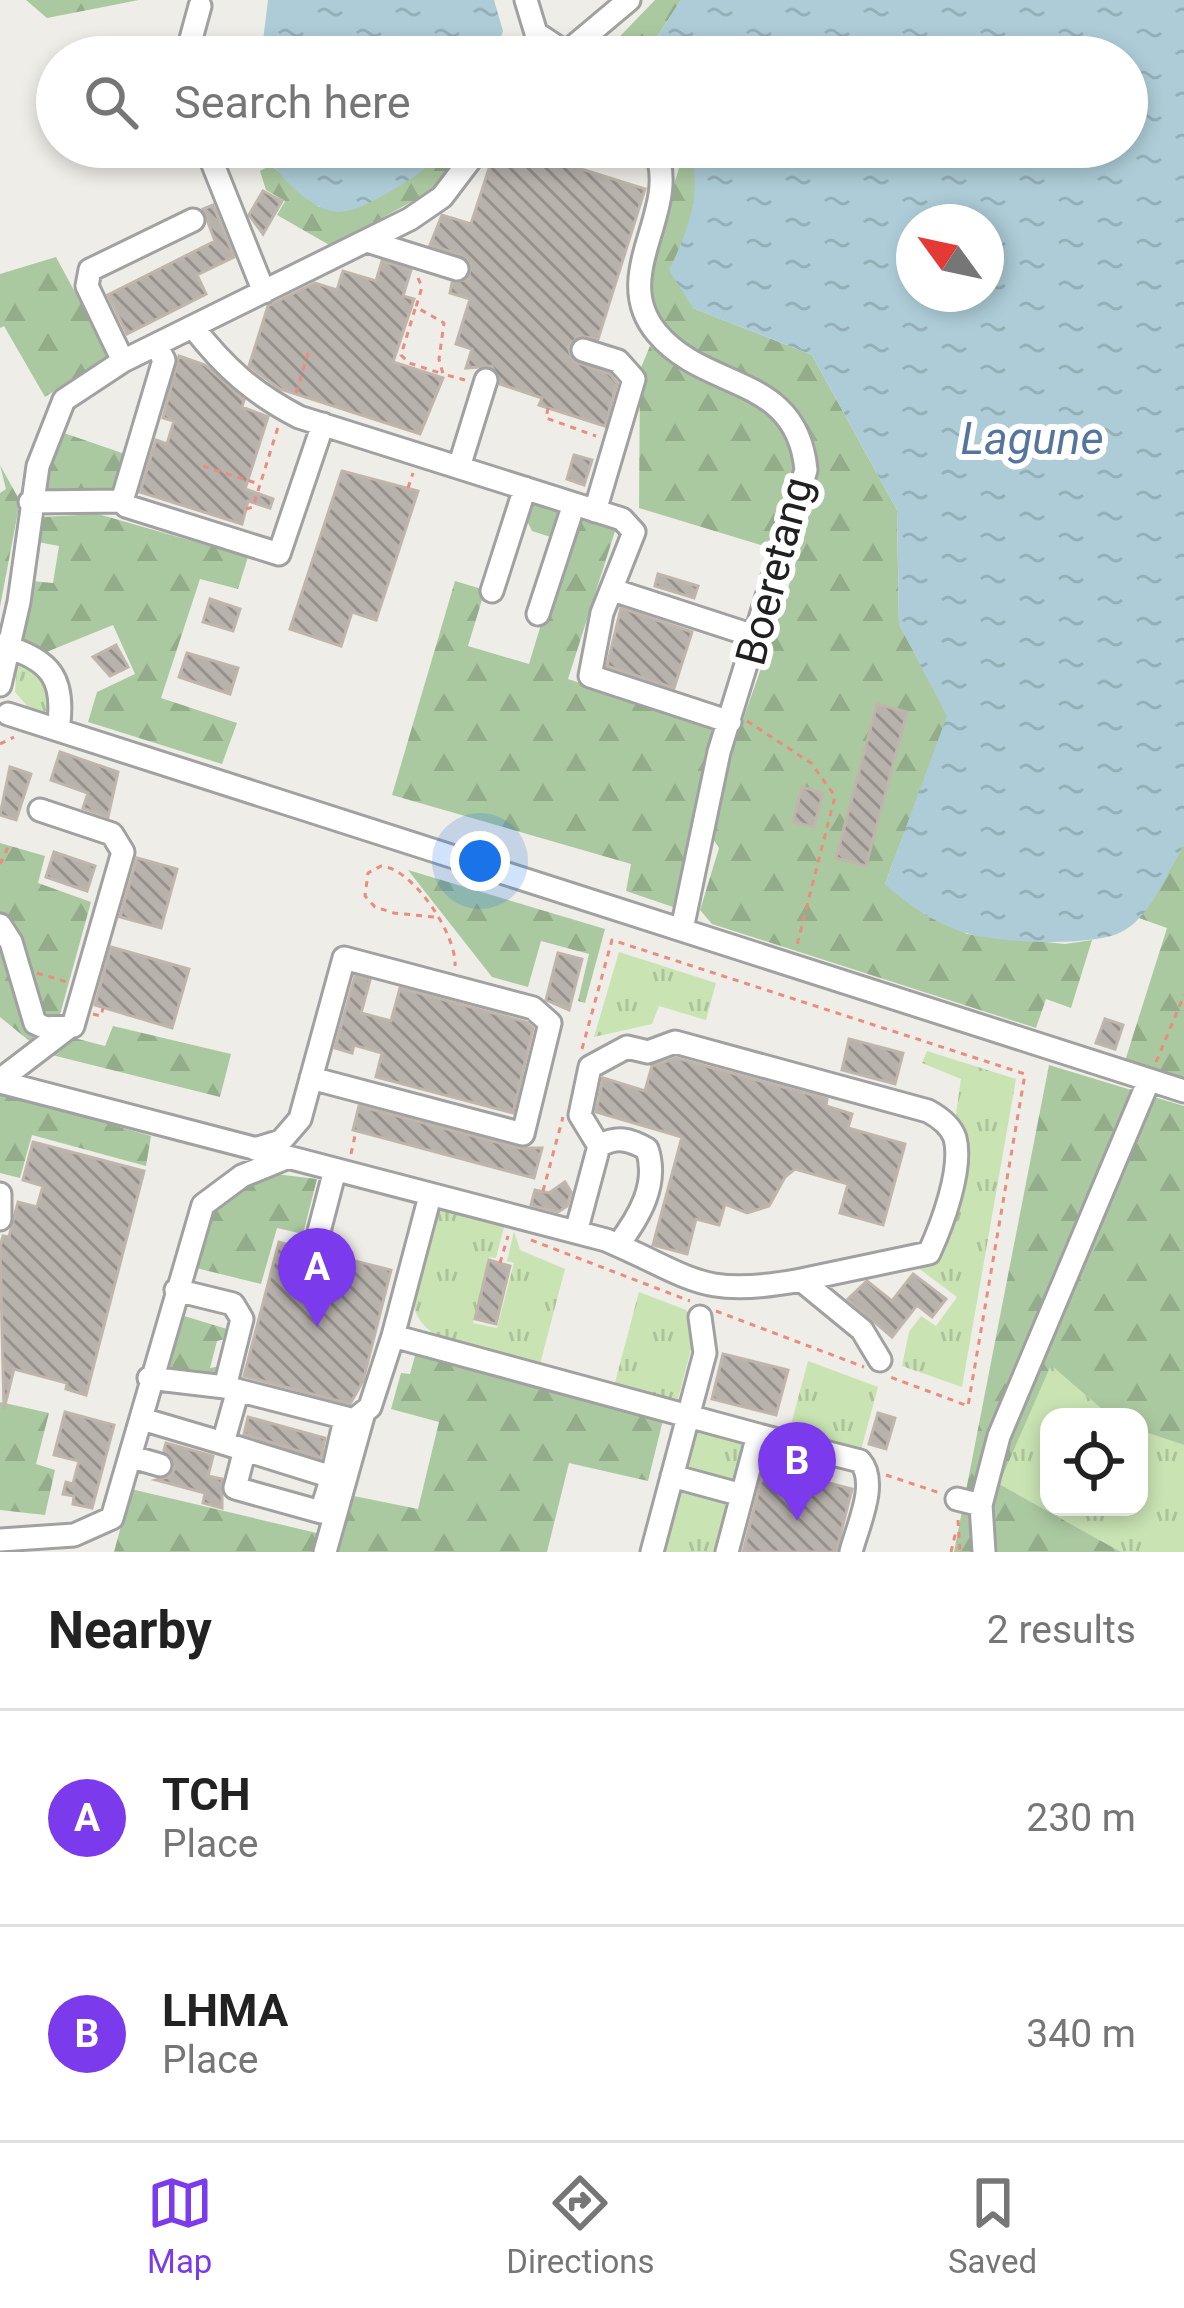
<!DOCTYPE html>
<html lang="en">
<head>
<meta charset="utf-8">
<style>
	body { margin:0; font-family:Roboto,sans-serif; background:#f2f2f2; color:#222 }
	.controls { position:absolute; right:36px; bottom:36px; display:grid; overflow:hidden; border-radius:24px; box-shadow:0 6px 18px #0003 }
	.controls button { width:108px; height:108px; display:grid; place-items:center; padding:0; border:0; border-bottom:3px solid #e0e0e0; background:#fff; color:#222; font:60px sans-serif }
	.compass { position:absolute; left:896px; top:204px; width:108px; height:108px; border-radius:50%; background:#fff; box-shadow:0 6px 18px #0003; rotate:303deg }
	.you { position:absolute; left:480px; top:861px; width:42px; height:42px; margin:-30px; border:9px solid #fff; border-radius:50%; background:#1a73e8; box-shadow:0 0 0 18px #1a73e833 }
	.badge { display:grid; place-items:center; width:78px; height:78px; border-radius:50%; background:#7c3aed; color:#fff; font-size:39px; font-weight:700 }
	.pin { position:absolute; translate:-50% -99px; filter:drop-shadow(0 3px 6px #0008) }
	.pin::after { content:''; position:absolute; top:63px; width:42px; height:36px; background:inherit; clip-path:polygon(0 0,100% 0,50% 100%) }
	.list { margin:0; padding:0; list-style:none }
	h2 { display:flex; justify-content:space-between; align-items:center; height:156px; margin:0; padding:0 48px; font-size:51px }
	h2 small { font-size:39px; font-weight:400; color:#767676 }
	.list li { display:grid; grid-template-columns:78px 1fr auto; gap:36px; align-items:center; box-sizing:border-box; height:216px; padding:0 48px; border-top:3px solid #e0e0e0 }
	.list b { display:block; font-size:45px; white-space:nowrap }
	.list p { margin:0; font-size:39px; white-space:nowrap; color:#767676 }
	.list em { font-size:39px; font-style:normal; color:#767676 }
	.icon { flex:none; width:66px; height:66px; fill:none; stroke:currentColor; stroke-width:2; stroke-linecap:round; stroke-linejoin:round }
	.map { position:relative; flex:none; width:1184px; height:1552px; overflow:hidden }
	.search { position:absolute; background:#fff; box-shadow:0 6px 18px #0003; left:36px; right:36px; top:36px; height:132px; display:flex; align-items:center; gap:30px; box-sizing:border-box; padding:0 42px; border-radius:66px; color:#767676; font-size:45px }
	.sheet { height:588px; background:#fff }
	nav { display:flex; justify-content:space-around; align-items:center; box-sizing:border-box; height:168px; border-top:3px solid #e0e0e0; background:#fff; font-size:33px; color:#767676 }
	nav a { display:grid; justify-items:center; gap:6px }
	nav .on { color:#7c3aed }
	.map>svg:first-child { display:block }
	.grass { fill:url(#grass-tufts) }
	.forest { fill:url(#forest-firs) }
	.water { fill:url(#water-ripples); fill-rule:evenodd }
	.building { fill:url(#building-back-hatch); stroke:#bfb5ab; stroke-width:3 }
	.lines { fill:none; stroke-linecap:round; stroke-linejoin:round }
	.minor-casing { stroke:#a1a1a1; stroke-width:27 }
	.path { stroke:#e98d7e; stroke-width:3; stroke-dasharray:6 6; stroke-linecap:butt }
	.minor { stroke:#fff; stroke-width:21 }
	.labels { text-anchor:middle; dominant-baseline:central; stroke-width:12; stroke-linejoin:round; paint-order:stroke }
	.street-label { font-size:42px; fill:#202020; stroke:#fff }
	.water-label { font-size:45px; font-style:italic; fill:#54769d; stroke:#fff }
</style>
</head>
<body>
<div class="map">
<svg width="1184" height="1552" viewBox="0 0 1184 1552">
	<defs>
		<pattern id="grass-tufts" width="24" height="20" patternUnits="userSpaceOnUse" patternTransform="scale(3)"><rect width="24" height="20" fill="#c9e3b3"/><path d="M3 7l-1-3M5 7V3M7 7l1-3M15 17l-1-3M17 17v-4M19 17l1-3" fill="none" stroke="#acc29a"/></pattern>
		<pattern id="forest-firs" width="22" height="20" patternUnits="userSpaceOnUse" patternTransform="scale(3)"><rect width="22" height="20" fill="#abc9a1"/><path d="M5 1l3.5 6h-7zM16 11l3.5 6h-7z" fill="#93ac8a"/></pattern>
		<pattern id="water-ripples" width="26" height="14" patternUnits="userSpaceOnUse" patternTransform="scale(3)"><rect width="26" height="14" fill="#adccd7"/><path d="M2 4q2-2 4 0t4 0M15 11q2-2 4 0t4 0" fill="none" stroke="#95afb8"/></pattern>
		<pattern id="building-back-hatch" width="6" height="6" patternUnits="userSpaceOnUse" patternTransform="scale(3)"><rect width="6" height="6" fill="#b8b2ad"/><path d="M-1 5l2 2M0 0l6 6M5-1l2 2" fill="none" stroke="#95908c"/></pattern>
	</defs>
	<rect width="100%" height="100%" fill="#efede7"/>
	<path class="grass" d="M17 663 46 682 50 716 28 707 15 692Z
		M619 952 716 983 706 1020 659 1006 652 1024 594 1037Z
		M927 1051 1016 1079 962 1387 902 1366 909 1332 921 1316 936 1326 957 1297 917 1267 936 1254 961 1079 922 1063Z
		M437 1208 504 1227 496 1258 489 1257 473 1323 497 1328 514 1263 507 1261 514 1231 520 1250 565 1269 539 1368C498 1356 407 1349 413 1291 416 1264 429 1235 437 1208Z
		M639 1292 686 1310 697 1327 677 1402 614 1386Z
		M808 1361 878 1387 861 1450 789 1432Z
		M1051 1364 1111 1417H1049V1507H1139V1430L1184 1445V1552H1121L999 1484Z
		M704 1426 742 1437 748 1445 738 1484 683 1470 693 1431Z
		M679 1487 734 1502 720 1552H661Z"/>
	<path class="forest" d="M26 0H139L47 18Z
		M655 0H681L657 37 652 57H600Z
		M453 147H467L431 191 331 246 277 215 285 201 266 190 260 171 271 165 319 207 410 179Z
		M670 147H690L699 182 690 227 693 308 812 355 897 510 899 624 948 716 885 884 967 934 1065 944 1092 940 1071 1008 1046 999 1036 1028 712 924 700 910 719 848 713 839C721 807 726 773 736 741 754 683 831 491 814 441 788 361 660 373 648 285 643 246 672 199 681 161Z
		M56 257 109 355 45 397 4 326 0 328V274Z
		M650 346C688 364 793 410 796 457 799 486 783 521 774 549L639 508 640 370Z
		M61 432 125 454 115 491H46L43 477Z
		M0 465 20 501 0 607V493L6 489Z
		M495 486 617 525 568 679 718 728 673 907 626 891 631 864 392 795 455 581 485 590 468 646 529 664 566 542 532 531 521 509Z
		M98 514 248 557 238 589 200 579 161 698 237 723 222 764 88 722 97 692 135 674 113 625 44 653 21 640 32 581 53 583 59 546 38 542 43 517Z
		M0 843 45 856 38 883 91 902 55 1033 105 1046 113 1026 231 1054 220 1097 44 1053 0 1017Z
		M1184 845V1080L1125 1061 1167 928 1139 918Z
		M408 870 605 929 585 1003 578 1001 589 954 541 941 528 987 492 977Z
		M1049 1065 1184 1106V1445L1139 1430V1417H1111L1051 1365 999 1484 1121 1552H954Z
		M0 1093 151 1136 146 1166 32 1135 20 1178 0 1173Z
		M267 1173 317 1179 303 1234 277 1228 261 1284 192 1267C205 1219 220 1194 267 1173Z
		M181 1315 227 1329 229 1338 217 1341 210 1368 221 1366 218 1380 167 1366Z
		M416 1352 663 1420 648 1481 569 1463 547 1552H114L131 1489 321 1534 334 1492 418 1509 439 1422 391 1409 401 1373 410 1374Z
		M0 1402 49 1413 36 1464 55 1470 45 1515 0 1510Z"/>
	<path class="water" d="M268 0H494L503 31 495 57H261Z
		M681 0H1184V845C1168 871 1149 921 1119 933 1088 947 995 943 963 932 933 922 908 905 885 884L947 716 899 624 897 510 812 355 693 308 669 270C690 227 702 194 690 147H1127V57H652L657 37ZM986 222V294H914V222Z
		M260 147H453C430 166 368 212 338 212 309 211 274 170 260 147Z"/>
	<path class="building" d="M496 147H511L645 189 598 339 579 336 568 347 573 361 610 374 617 383 605 426 539 405 542 398 500 384 492 366 466 368 472 349 456 344 470 299 450 293 452 283 468 279 471 265 461 255 430 245 442 215 471 224Z
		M263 191 282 201 263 234 249 215Z
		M213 205 234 257 197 275 206 294 127 334 108 295 215 241 203 209Z
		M382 261 411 270 403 296 414 299 393 362 443 378 420 434 280 389 249 366 268 306 315 283 337 290 343 271 376 281Z
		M179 356 205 365 244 400 242 407 268 417 245 489 273 499 270 508 248 501 242 524 140 492 156 440 167 444 174 421 163 418Z
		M574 455 592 460 584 485 567 479Z
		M342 471 418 491 376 620 352 612 341 646 290 629Z
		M658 574 698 586 694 598 655 586Z
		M210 599 240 609 233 631 203 622Z
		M621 608 692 632 674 688 607 666Z
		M116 645 128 667 110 676 93 657Z
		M187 653 238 668 230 694 179 677Z
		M877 704 907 712 866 866 836 858Z
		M60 752 118 772 108 817 83 808 88 793 51 780Z
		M10 767 31 774 16 820 0 815Z
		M802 787 823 793 814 827 793 822Z
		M54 852 95 866 87 891 46 877Z
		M137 858 177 869 161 928 120 917Z
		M111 947 189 969 172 1028 95 1005Z
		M558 953 582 959 569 1010 546 1000Z
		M355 976 370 980 361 1013 391 1021 400 988 526 1022 533 1028 513 1113 376 1077 382 1053 354 1045 352 1053 335 1048Z
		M1105 1019 1123 1025 1115 1049 1096 1043Z
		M849 1039 903 1053 895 1084 842 1070Z
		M676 1058 827 1099 826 1106 852 1114 848 1128 905 1144 883 1225 840 1213 848 1184 795 1169 785 1177 769 1206 747 1213 725 1204 719 1225 696 1219 687 1254 653 1245 682 1137 596 1112 603 1078 645 1091 652 1066Z
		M359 1106 519 1148H542L534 1178 353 1130Z
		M33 1142 144 1171 86 1395 66 1389 67 1383 14 1369 4 1409 0 1247 3 1236 9 1237 18 1202 37 1207 43 1186 23 1180Z
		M565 1182 571 1192 567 1206 558 1212 531 1205 535 1190 549 1193Z
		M295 1238 311 1257H321L330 1247 337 1248 335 1256 391 1270 363 1381 350 1404 244 1376 279 1242 293 1246Z
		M489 1260 510 1266 496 1324 475 1319Z
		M913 1274 946 1299 932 1317 917 1305 892 1337 848 1299 867 1281 892 1301Z
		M723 1354 788 1370 776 1415 712 1399Z
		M65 1412 114 1425 92 1508 73 1504 74 1496 63 1494 66 1482 73 1484 79 1461 54 1455Z
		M878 1413 895 1418 886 1449 869 1444Z
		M248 1417 325 1438 321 1458 244 1434Z
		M166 1443 213 1456 208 1476 222 1479V1508L203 1503 205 1493 156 1480 170 1476 175 1468 164 1450Z
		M765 1466 852 1489 836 1552H743Z"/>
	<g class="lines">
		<defs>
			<path id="minor" d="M526 0 536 33 572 57
				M186 57 200 6
				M561 57 629 0
				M206 147 264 292
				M654 147C684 209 607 274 657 333 706 392 797 373 806 470L719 752 682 929
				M367 241 457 269
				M193 327C225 368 253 393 299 417L622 519 634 532 602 613 590 676 730 722
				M156 345 164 360 122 501 126 506 279 554 323 424
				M583 350 618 361 634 379 595 511
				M123 361 87 286 90 270 193 220
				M459 467 486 380
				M30 502 122 501
				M492 591 525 488
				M616 591 757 637
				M538 614 574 504
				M1 645C51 659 66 679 58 730
				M0 685 19 602 38 466 64 400 123 361 410 219 442 197 480 147
				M8 714 1184 1091
				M0 925 11 942 35 1023 46 1028 73 1026 123 852 112 834 40 810
				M0 1080 68 1028
				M0 1082 606 1240C693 1277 700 1299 801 1280L862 1330 880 1360
				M599 1146 580 1115 590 1067 627 1047 648 1052 675 1042 928 1111C939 1117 951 1126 955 1138 963 1169 942 1225 929 1253L801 1280
				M255 1149 281 1141 300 1119 344 958 533 1008 550 1023 523 1134 311 1078
				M0 1194V1219
				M430 1196 393 1336 758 1435 727 1552
				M576 1232 599 1146C617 1136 629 1139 647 1149 659 1184 639 1217 618 1245
				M316 1243 335 1170
				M176 1290 233 1304 242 1319 225 1387
				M149 1378 225 1387 354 1420 370 1407 393 1336
				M238 1390 223 1443 332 1477 345 1419
				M142 1419 223 1443
				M758 1435 860 1461C879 1483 857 1527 851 1552
				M244 1453 235 1488 321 1512 332 1477
				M132 1457 160 1465
				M672 1476 742 1495
				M957 1499 981 1505
				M0 1540 74 1535 112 1518 203 1205 242 1176 286 1158
				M325 1552 363 1416
				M652 1552 705 1353 700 1317
				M984 1552 981 1505 999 1436 1149 1080"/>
		</defs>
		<use href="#minor" class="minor-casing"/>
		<path class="path" d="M418 278 422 287 416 307 444 323 439 359 443 374 465 380
			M415 309 401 355 409 363 440 373
			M296 393 309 350
			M548 408 546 418 596 436
			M203 466 259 484
			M408 488 413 473
			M246 509 253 507 279 424
			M747 721 811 763 835 796 797 945
			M0 744 14 737
			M0 864 9 845
			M434 917 394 913 375 907 365 896 368 873 381 866C413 868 457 935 455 966
			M37 973 67 982
			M93 1014 101 1016 103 1008
			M582 1049 612 940 1025 1074 968 1406 890 1377
			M1156 1062 1184 995
			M351 1154 356 1131
			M543 1191 563 1117
			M531 1240 690 1301
			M500 1263 508 1236
			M716 1311 864 1367
			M886 1475 940 1493
			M958 1520 960 1552
			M951 1552 956 1531"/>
		<use href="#minor" class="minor"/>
	</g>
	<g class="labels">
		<g class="street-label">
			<text transform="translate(774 571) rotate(-75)">Boeretang</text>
		</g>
		<g class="water-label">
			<text x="1032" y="438">Lagune</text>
		</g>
	</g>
</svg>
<div class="controls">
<button><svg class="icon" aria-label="locate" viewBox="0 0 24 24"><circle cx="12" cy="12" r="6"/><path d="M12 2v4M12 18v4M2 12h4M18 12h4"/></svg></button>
</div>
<svg class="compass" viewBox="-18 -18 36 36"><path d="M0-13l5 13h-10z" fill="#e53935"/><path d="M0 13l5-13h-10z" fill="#767676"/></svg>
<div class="you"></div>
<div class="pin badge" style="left:317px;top:1327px">A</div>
<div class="pin badge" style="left:797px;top:1521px">B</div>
<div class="search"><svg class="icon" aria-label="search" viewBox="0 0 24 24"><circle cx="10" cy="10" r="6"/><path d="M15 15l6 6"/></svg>Search here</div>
</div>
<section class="sheet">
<h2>Nearby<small>2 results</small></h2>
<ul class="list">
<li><span class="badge">A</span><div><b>TCH</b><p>Place</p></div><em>230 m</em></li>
<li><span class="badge">B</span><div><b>LHMA</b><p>Place</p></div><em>340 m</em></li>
</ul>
</section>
<nav>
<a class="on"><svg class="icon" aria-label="map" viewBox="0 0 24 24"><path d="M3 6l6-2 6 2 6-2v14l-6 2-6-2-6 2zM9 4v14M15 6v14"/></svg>Map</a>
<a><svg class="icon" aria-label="directions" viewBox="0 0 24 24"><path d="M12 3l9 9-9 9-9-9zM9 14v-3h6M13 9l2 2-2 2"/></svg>Directions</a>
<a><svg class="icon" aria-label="saved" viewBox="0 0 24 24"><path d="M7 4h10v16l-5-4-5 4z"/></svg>Saved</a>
</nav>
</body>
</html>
